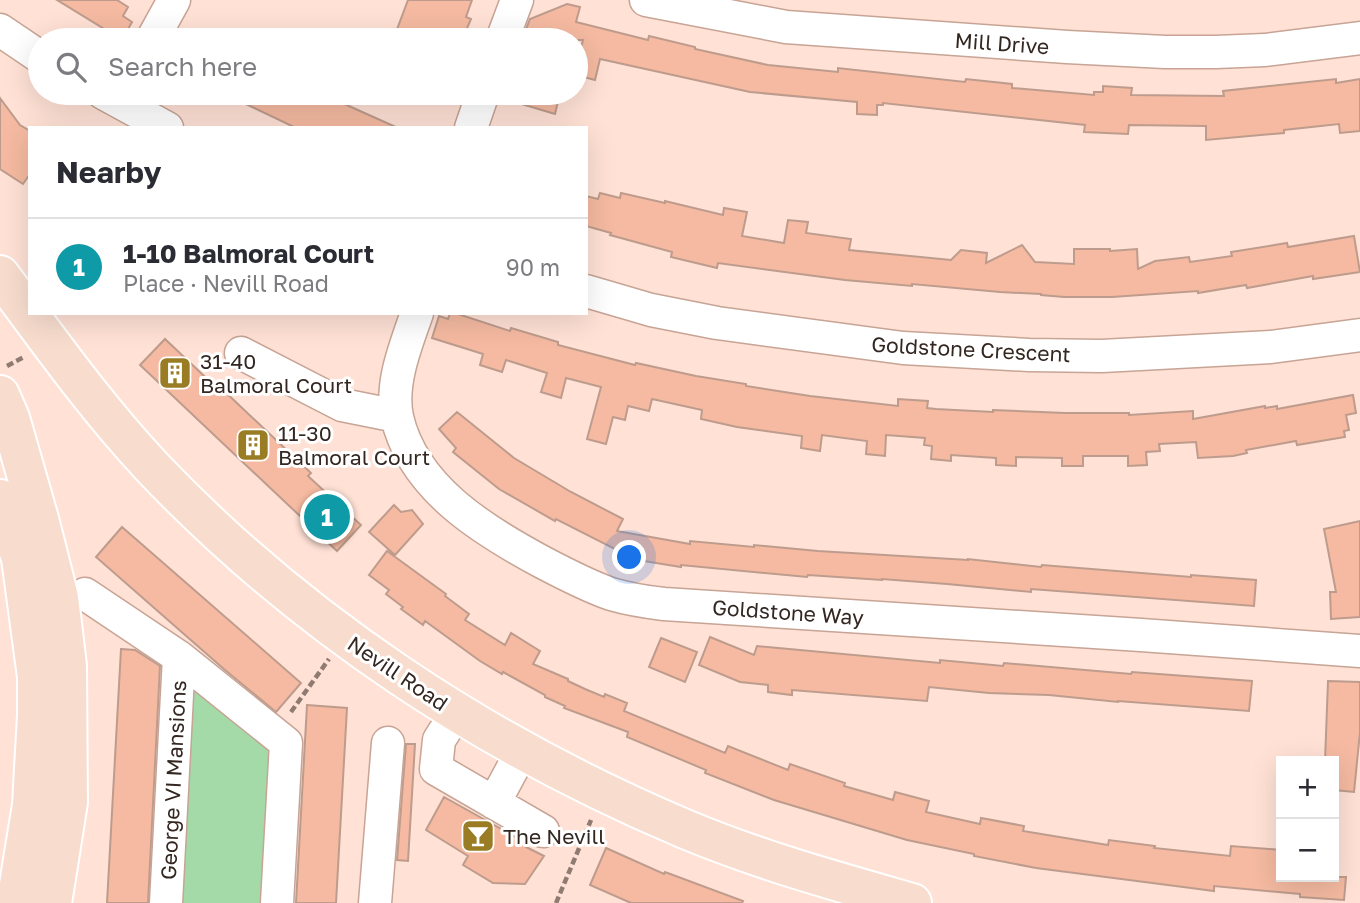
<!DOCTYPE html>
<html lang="en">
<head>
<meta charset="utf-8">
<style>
	body { margin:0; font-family:"Golos Text",sans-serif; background:#f7f7f7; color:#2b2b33 }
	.controls { position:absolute; right:21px; bottom:21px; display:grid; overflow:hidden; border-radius:0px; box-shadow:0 7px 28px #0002 }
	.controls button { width:63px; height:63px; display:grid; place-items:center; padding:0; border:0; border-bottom:2px solid #e1e1e2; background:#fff; color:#2b2b33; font:35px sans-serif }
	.you { position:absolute; left:630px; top:558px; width:24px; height:24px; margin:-18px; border:5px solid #fff; border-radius:50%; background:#1a73e8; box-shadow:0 0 0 10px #1a73e833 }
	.badge { display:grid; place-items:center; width:46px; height:46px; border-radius:50%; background:#9a7c25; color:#fff; font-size:23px; font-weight:700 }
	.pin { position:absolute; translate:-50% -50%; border:4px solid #fff; box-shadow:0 2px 7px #0006 }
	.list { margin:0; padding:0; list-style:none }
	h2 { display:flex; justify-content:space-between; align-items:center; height:91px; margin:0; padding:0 28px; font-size:30px }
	h2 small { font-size:23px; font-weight:400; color:#7c7c81 }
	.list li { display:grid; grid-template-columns:46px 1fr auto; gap:21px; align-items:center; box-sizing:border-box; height:98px; padding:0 28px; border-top:2px solid #e1e1e2 }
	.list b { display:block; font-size:26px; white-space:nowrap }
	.list p { margin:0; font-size:23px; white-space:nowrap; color:#7c7c81 }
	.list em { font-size:23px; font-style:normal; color:#7c7c81 }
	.icon { flex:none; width:38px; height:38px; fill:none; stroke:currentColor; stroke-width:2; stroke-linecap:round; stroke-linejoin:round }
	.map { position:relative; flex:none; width:1360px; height:903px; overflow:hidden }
	.search { position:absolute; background:#fff; box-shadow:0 7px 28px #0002; left:28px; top:28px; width:560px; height:77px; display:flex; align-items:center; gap:18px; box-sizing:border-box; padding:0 24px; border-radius:38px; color:#7c7c81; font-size:26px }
	.panel { position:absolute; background:#fff; box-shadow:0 7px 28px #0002; left:28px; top:126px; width:560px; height:189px; border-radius:0px }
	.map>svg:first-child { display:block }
	.green { fill:#a3daa8 }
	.building { fill:#f5baa1; stroke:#be9c8d; stroke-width:2 }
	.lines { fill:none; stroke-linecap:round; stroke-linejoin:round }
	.minor-casing { stroke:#c7a495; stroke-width:35 }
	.major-casing { stroke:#fff; stroke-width:42 }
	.path { stroke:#907b73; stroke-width:4.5; stroke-dasharray:7 3.5; stroke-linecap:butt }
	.minor { stroke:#fff; stroke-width:32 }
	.major { stroke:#f8ddce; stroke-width:38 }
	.labels { text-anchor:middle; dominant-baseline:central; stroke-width:6; stroke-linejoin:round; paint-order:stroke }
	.street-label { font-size:21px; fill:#342721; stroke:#fff }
	.poi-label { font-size:21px; fill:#342721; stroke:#fff; text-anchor:start }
</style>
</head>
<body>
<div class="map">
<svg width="1360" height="903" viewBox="0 0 1360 903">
	<rect width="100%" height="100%" fill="#ffe1d5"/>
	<path class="green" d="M192 686 270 744 269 903H172Z"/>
	<path class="building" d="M57 0H117L128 7 123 16 132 22 123 38 113 32 111 33Z
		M408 0H472L466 17 471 19 462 40H393Z
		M567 4 580 7 576 22 648 40 649 36 695 47V49L768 65 838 72V68L965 82 966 79 1012 84V88L1094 95V92H1103V86L1132 88 1131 95 1224 96 1223 91 1336 79V83L1360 79V131L1340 133 1339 124 1284 130V133L1206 140V126L1129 125 1128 134 1084 132 1085 125 883 103V105H877V115L857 114V102L750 92 600 59 595 80 576 75V66L583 40H522L530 19Z
		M223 93H320L398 128H296Z
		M502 93H560L555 114 501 98Z
		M0 98 20 125 30 131V174L23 184 0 169Z
		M600 193 620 198 621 193 665 203V201L723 215 724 208 747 212 742 236 784 243 788 220 808 222 806 233 851 239 849 250 951 260 961 250 987 253 986 263 1022 245 1035 262 1074 264V249H1110V251L1137 249 1138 269 1155 261 1189 257 1190 262 1232 256 1231 252 1287 243 1288 247 1354 236 1360 272 1313 279V276L1247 288 1246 285 1198 293V291L1112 297H1064L1041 295V294L1000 292 912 284V286L845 280 718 263 717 268 671 257 672 252 610 235 611 233 586 226V196L598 199Z
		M450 313H455L510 331 511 328 558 342V345L635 365 636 363 696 376 746 384V386L810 396 898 406V399L928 401 927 408 936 409 993 412V410L1065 413H1129V415L1193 411V419L1265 406V408L1277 406V409L1353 395 1356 413 1346 415 1349 430 1344 431 1345 437 1297 445 1296 441 1246 450 1247 453 1233 456 1198 458 1196 442 1159 444 1160 451 1146 452 1147 465 1128 466V456H1083V466H1062V458L1016 457V466L996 465V458L951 455V461L931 459 932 446 924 445 925 438 886 435 885 456 866 454 867 441 822 435 820 451 801 448 802 436 737 427 701 419 702 410 652 399 649 411 628 406 625 420 613 417 606 444 587 439 601 387 566 378 561 398 541 392 547 373 506 360 502 372 480 365 483 354 432 338 439 316 448 319Z
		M165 339 220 391 222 389 311 473 308 476 361 525 337 551 140 365Z
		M457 412 514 458 571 492 623 519 617 531 690 544V541L754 547V545L818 551 968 560V559L1041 567 1042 565 1191 577V575L1256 580 1254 606 1031 589V592L947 584 882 579V580L808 575 807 577 681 565V567L625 558V554L556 519 555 521 499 489 453 452 456 448 439 429Z
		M394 505 401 512 412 510 423 524 395 555 369 532Z
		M1360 521V617L1331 619 1330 592H1336L1324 529Z
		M122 527 301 683 276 712 225 670 96 557Z
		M387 551 446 594 445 596 469 614 465 620 505 645 511 633 540 651 533 664 568 679V681L585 689 604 697 605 694 627 703 624 711 725 753 728 746 788 770 790 764 845 783 844 786 893 800 895 792 929 801 926 812 980 824 981 818 1024 826 1023 831 1108 845 1109 840 1155 846 1154 848 1230 856 1231 846 1281 850V877H1346L1344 900 1300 897V894L1214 886V891L1191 888 1036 868 974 856V854L907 840 774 800 705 773 706 770 627 737 628 732 564 708 565 706 545 697V695L503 672 502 674 480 661 425 621 423 625 401 609 403 607 386 594 389 590 369 575Z
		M710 637 754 655 757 646 940 663V660L1003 666 1004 663 1131 674 1132 672 1252 681 1249 711 1118 701V702L1049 695 989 693 929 687 927 701 792 690V695L768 692V685L740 682 699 665Z
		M661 638 697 652 685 682 649 667Z
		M121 649 135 650 160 666 148 903H107Z
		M1328 681 1360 682V732L1354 792 1334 790V761H1325Z
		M307 705 347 708 336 903H296Z
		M406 744H415L408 861 397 860Z
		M444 797 528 844 526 847 544 856 525 884 493 883 463 865 468 856 426 830Z
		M606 848 664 874 665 872 743 901 742 903H631L590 885Z"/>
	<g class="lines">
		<defs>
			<path id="minor" d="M646 0 786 27 1067 47 1165 52H1216L1265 50 1360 38
				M0 30 40 57
				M152 40 174 0
				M502 40 517 0
				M103 93 167 128
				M471 128 483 93
				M586 291 651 310 717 323 903 348 1029 355 1102 356 1271 347 1360 335
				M417 313C406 345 390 383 397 417 413 488 484 531 544 563 565 574 588 586 611 594 628 599 646 602 664 604L1141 635 1360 651
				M241 353 342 405 397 416
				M85 594 179 657 286 743 277 903
				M457 712 439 740 436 769 543 831
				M494 803 522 751
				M166 903 179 657
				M375 903 388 743"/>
			<path id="major" d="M0 275C49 341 95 406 152 467 301 624 486 745 685 829 759 860 835 881 912 903
				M0 395 10 418 39 519 59 598 67 666 68 802 52 903
				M0 499 21 558 37 677V715L32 805 16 903"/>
		</defs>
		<use href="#minor" class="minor-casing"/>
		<use href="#major" class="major-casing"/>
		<path class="path" d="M7 366 24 357
			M291 712 329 659
			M556 903 591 820"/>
		<use href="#minor" class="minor"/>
		<use href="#major" class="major"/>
	</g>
	<defs>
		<symbol id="building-square" viewBox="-11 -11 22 22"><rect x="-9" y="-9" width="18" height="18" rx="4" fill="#9a7c25" stroke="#fff"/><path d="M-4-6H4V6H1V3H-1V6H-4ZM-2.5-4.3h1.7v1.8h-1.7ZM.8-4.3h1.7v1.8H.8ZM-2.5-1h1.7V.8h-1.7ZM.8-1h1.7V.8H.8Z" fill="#fff"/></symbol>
		<symbol id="bar-square" viewBox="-11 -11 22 22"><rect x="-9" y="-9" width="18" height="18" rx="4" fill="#9a7c25" stroke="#fff"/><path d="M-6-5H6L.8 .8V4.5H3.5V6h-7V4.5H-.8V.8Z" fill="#fff"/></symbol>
	</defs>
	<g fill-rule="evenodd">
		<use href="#building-square" x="156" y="354" width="38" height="38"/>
		<use href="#building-square" x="234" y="426" width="38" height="38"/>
		<use href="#bar-square" x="459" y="817" width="38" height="38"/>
	</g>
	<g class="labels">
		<g class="street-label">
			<text transform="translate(1002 43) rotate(4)">Mill Drive</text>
			<text transform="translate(971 349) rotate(3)">Goldstone Crescent</text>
			<text transform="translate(788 612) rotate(4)">Goldstone Way</text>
			<text transform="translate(398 673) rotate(34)">Nevill Road</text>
			<text transform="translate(173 780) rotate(-87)">George VI Mansions</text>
		</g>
		<g class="poi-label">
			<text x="200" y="361">31-40<tspan x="200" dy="24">Balmoral Court</tspan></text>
			<text x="278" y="433">11-30<tspan x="278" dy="24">Balmoral Court</tspan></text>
			<text x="503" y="836">The Nevill</text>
		</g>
	</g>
</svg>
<div class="controls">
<button>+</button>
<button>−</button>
</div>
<div class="you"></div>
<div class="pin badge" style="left:327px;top:517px;background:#0f9aa8">1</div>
<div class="search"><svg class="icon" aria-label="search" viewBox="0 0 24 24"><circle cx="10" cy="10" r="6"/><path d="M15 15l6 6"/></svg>Search here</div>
<section class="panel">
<h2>Nearby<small></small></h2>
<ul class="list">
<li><span class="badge" style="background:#0f9aa8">1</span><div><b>1-10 Balmoral Court</b><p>Place · Nevill Road</p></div><em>90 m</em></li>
</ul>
</section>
</div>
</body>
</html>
